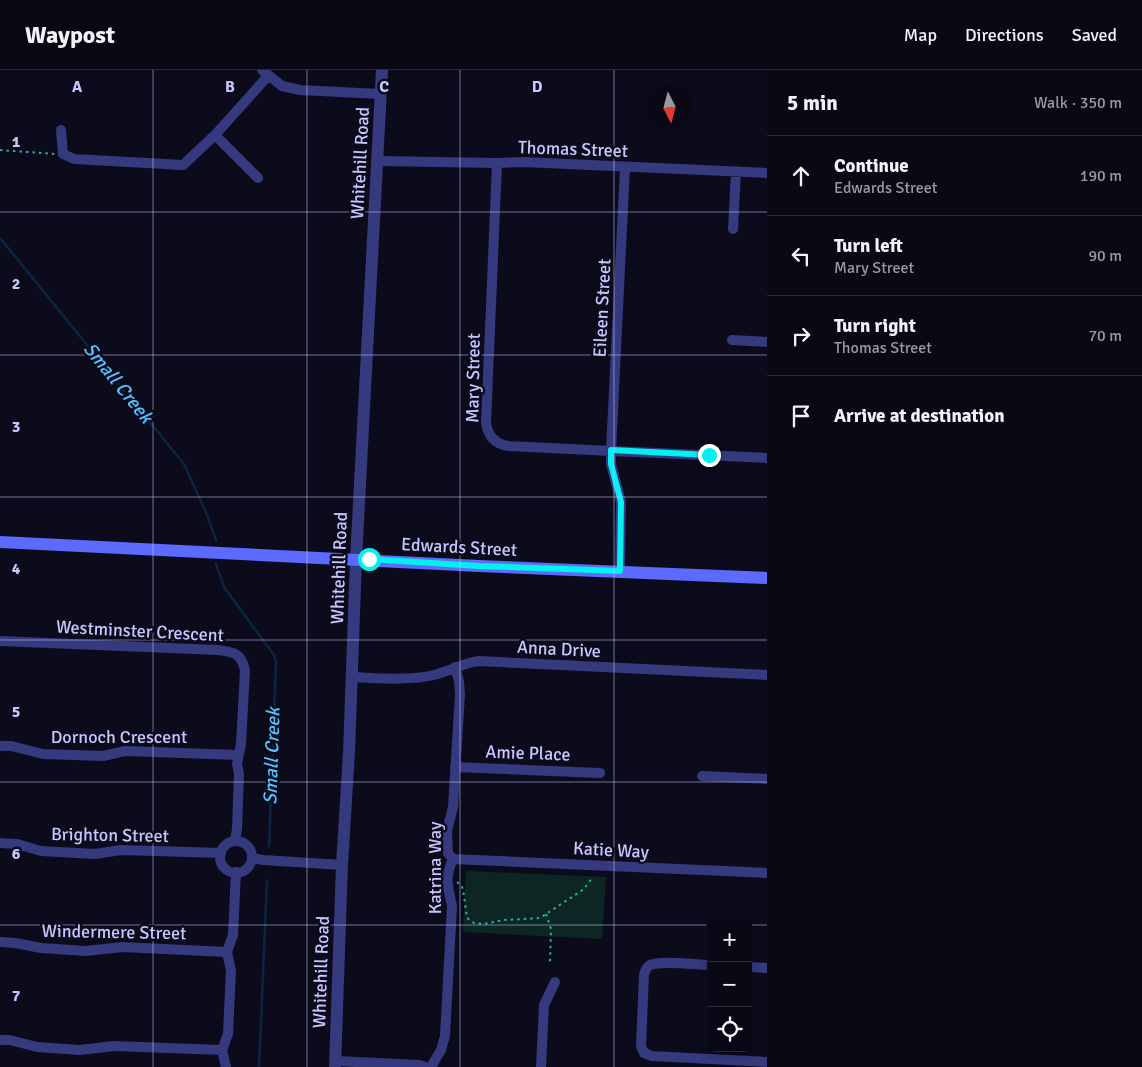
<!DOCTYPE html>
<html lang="en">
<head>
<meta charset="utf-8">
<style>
	body { margin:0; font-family:Signika,sans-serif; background:#12111e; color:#f1f3f6 }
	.controls { position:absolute; right:15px; bottom:15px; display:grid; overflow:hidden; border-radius:8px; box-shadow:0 2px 8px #0003 }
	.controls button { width:45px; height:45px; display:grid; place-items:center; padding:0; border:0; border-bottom:1px solid #292934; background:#090815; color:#f1f3f6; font:25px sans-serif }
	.compass { position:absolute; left:647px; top:15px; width:45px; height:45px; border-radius:50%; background:#090815; box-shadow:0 2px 8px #0003; rotate:174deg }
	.stop { position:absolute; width:15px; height:15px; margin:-11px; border:4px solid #00f1f0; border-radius:50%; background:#fff }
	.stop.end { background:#00f1f0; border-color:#fff; box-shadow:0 1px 5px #0008 }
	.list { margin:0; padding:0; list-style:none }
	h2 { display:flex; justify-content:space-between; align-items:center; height:65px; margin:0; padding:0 20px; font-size:21px }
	h2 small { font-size:16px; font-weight:400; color:#999aa0 }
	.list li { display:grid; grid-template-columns:32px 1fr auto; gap:15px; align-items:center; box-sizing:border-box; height:80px; padding:0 20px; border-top:1px solid #292934 }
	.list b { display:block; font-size:19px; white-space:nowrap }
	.list p { margin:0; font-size:16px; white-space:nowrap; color:#999aa0 }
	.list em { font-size:16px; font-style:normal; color:#999aa0 }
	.icon { flex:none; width:28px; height:28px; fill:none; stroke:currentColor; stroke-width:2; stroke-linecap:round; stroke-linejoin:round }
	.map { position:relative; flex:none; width:767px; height:997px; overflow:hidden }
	header { display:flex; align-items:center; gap:30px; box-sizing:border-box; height:70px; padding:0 25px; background:#090815; border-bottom:1px solid #292934 }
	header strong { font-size:24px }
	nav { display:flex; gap:28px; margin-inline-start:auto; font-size:18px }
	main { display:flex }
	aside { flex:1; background:#090815 }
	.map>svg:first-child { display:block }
	.green { fill:#0e2623 }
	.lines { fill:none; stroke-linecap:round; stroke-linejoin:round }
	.stream { stroke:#0a2641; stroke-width:2.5 }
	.path { stroke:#2aaf99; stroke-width:2; stroke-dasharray:2.5 4; stroke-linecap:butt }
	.minor { stroke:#35397d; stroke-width:10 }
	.tertiary { stroke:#35397d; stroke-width:12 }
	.secondary { stroke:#5d6aff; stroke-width:12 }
	.route { stroke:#00f1f0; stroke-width:6 }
	.grid { fill:none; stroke:#c7c6ff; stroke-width:1; stroke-opacity:0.55 }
	.labels { text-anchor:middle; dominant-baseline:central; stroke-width:5; stroke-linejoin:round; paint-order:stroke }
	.street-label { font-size:18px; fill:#c7c6ff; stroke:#0c0b1c }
	.water-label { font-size:19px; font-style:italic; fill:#54c2ff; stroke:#0c0b1c }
	.grid-label { font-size:16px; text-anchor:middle; font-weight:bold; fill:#c7c6ff; stroke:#0c0b1c; stroke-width:5; stroke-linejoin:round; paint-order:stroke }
</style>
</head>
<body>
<header>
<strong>Waypost</strong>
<nav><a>Map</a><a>Directions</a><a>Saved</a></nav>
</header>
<main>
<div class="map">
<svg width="767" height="997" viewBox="0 0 767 997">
	<rect width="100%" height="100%" fill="#0c0b1c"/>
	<path class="green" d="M466 801 606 807 602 869 463 862Z"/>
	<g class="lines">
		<path class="stream" d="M0 168 184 394 207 445 216 470
			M216 494 224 517 274 585 276 593 269 776
			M259 997 267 811"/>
		<path class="path" d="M0 80 55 84
			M457 812 461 815 463 819 467 848 474 853 484 854 504 850 540 848 584 819 592 808
			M546 844 551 859 550 892"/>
		<path class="minor" d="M262 0 282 16 300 20 380 24
			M61 60 63 84 74 89 183 95 215 65 268 6
			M215 65 258 108
			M378 91 497 93 523 92 767 103
			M497 93 486 353C488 366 495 374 508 376L611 381V394L621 432 620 501
			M625 97 611 381 767 388
			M733 159 736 101
			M732 270 767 272
			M0 571 218 580C234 582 241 583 245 600L241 674 237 694 239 704 237 759 235 771
			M352 607C379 608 408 611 434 605 450 601 463 593 479 591L767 605
			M0 676H11L43 684 103 686 125 681 238 685
			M455 697 600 703
			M702 706 767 709
			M220 787a16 16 0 1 1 32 0a16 16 0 1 1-32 0Z
			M0 773 17 774 41 781 95 784 121 780 221 783
			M252 788 263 790 342 795
			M453 789 767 803
			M0 872 15 873 41 878 86 881 122 877 227 882
			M711 895C697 895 661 890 650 895 646 897 645 901 644 905L641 976 644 983 652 986 767 992
			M748 897 767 898
			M0 970H10L37 977 80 980 114 976 222 980
			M336 991 419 995 426 997
			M226 997 222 980 228 964 231 901 227 882 233 865 236 802
			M431 997 441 980 445 966 452 836C448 817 444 808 453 789L448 783 447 761 453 737 460 624 459 611 455 597
			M541 997 544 935 555 912"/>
		<path class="tertiary" d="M335 997 342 795 349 682 356 489 382 0"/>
		<path class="secondary" d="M0 472 479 496 767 508"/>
	</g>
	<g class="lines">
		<path class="route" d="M369 489 479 496 620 501 621 432 611 394V380L709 385"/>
	</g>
	<path class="grid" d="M153 0V997M307 0V997M460 0V997M614 0V997M0 142H767M0 285H767M0 427H767M0 570H767M0 712H767M0 855H711M748 855H767"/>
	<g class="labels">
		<g class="street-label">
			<text transform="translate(573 79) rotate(2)">Thomas Street</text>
			<text transform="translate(360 93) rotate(-87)">Whitehill Road</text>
			<text transform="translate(602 238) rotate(-87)">Eileen Street</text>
			<text transform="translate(473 308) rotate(-89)">Mary Street</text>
			<text transform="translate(459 477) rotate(3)">Edwards Street</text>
			<text transform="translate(339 498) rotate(-88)">Whitehill Road</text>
			<text transform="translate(140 561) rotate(3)">Westminster Crescent</text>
			<text transform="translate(559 579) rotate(3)">Anna Drive</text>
			<text x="119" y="667">Dornoch Crescent</text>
			<text transform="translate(528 683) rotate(2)">Amie Place</text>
			<text transform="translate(110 765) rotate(1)">Brighton Street</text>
			<text transform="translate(611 780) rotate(3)">Katie Way</text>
			<text transform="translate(435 798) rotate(-90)">Katrina Way</text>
			<text transform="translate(114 862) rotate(1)">Windermere Street</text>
			<text transform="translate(321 902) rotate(-88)">Whitehill Road</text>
		</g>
		<g class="water-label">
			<text transform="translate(118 313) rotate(51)">Small Creek</text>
			<text transform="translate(272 686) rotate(-88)">Small Creek</text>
		</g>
	</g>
	<g class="grid-label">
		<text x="77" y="22">A</text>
		<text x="230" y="22">B</text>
		<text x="384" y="22">C</text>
		<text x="537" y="22">D</text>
		<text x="16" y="77">1</text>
		<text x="16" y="219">2</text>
		<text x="16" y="362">3</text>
		<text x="16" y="504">4</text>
		<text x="16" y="647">5</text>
		<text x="16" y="789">6</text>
		<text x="16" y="931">7</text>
	</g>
</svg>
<div class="controls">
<button>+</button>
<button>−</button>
<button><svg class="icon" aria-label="locate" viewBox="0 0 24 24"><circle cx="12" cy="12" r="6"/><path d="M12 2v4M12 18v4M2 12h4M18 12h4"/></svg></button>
</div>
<svg class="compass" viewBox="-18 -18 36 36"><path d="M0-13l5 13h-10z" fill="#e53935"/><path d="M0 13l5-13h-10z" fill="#999aa0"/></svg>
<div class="stop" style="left:369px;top:489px"></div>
<div class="stop end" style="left:709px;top:385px"></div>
</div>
<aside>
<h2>5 min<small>Walk · 350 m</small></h2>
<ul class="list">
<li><svg class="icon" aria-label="ahead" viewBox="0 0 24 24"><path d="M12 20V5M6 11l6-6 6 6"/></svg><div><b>Continue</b><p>Edwards Street</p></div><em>190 m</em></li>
<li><svg class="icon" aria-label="left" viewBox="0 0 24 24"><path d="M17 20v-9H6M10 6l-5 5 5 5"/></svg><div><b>Turn left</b><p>Mary Street</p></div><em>90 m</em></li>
<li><svg class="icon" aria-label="right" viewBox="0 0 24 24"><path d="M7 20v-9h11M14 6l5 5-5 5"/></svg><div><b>Turn right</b><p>Thomas Street</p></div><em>70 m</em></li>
<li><svg class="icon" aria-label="arrive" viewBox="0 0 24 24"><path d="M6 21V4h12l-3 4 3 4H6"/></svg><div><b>Arrive at destination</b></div></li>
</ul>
</aside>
</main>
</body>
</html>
